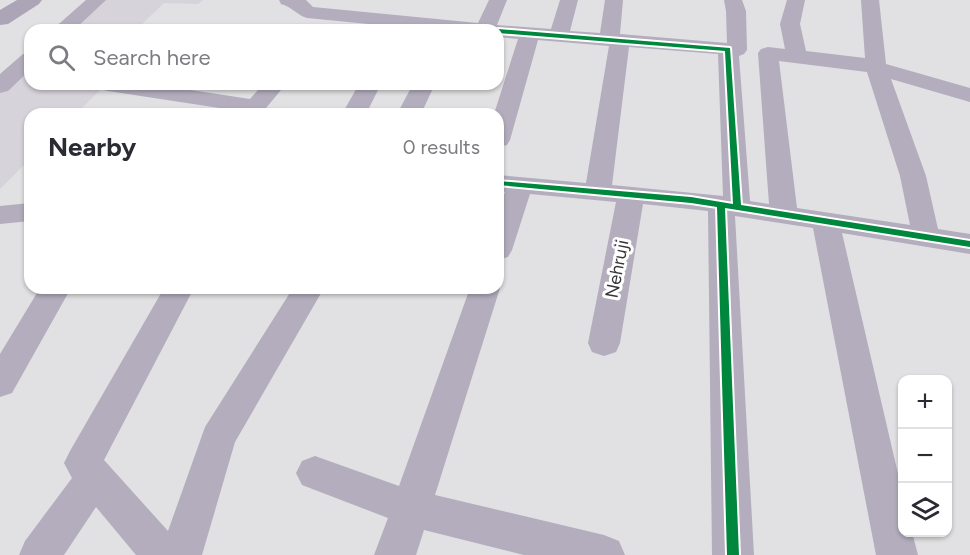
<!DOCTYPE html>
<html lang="en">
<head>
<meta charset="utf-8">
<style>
	body { margin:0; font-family:Figtree,sans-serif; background:#f7f7f7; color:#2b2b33 }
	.controls { position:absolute; right:18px; bottom:18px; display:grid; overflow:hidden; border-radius:12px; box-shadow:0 2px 4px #0004 }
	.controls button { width:54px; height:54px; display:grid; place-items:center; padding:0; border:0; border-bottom:2px solid #e1e1e2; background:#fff; color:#2b2b33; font:30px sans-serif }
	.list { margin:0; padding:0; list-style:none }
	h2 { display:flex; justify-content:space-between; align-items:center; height:78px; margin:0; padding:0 24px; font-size:26px }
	h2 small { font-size:20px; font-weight:400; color:#7c7c81 }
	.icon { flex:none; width:33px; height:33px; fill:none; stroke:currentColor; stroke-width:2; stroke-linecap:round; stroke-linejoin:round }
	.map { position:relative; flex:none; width:970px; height:555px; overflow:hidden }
	.search { position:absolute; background:#fff; box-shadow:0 2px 4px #0004; left:24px; top:24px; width:480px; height:66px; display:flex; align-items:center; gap:15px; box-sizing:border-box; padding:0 21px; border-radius:18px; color:#7c7c81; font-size:22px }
	.panel { position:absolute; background:#fff; box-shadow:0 2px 4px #0004; left:24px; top:108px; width:480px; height:186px; border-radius:18px }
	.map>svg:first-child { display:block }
	.built { fill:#d6d3da }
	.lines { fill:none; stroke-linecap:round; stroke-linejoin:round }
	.street { fill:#b3adbd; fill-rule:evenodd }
	.primary { fill:#aca4b7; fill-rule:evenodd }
	.cycleway-casing { stroke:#fff; stroke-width:4 }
	.cycleway { fill:#00873e; fill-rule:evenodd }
	.labels { text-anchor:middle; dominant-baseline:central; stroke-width:6; stroke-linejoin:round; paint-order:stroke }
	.street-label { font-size:18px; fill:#353436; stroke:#fff }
</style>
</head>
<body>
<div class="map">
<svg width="970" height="555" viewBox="0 0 970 555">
	<rect width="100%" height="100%" fill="#e1e0e2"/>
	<path class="built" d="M100 0H203L198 4 164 3 142 24 228 30H67Z
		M30 62V84H115L101 89 76 114H30V159L0 189V88Z"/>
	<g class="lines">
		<path class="street" d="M86 0H106L74 30H52Z
			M279 0H306L313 7 478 23 489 0H507L497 25 551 29 560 0H578L570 31 600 33 605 0H623L620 34 727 43 726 11 724 0H742L746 11 747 50 744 54 739 56 750 201 769 204 758 53 761 49 768 47 785 49 780 24 787 0H805L800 24 806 51 865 58 861 0H879L886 64 970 88V102L891 79 926 176 938 229 970 234V254L842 233 902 491V532H912L918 555H876L813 228 735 216 754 555H712L708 211 643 204 620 343 616 352 604 356 592 352 588 343 616 202 530 194 512 250 508 257 498 260V210L505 192 498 191V175L586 183 609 46 538 40 510 140 507 145 498 147V114H494L518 39 498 37V30H430L307 18C297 15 292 7 281 4ZM629 47 718 54 723 196 612 185ZM779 61 867 72 900 176 910 225 797 208Z
			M30 52V70L8 91 0 93V74L23 54Z
			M97 84H151L250 99 263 84H286L261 114H237L239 111 108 91 100 89Z
			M359 84H381L366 114H342Z
			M413 84H435L421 114H397Z
			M30 203V221L0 224V206Z
			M498 284 500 288 435 495 604 535 619 541 625 555H524L424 530 416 555H374L388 518 302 485 296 473 302 461 315 456 399 486 470 288H498Z
			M40 288H71L12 393 0 397V354Z
			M164 288H194L104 460 168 531 205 427 293 288H324L235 442 202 555H136L96 507 64 555H19L25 541 72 478 64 463 70 451Z"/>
		<path class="primary" d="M17 0H42L39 4 8 24 0 25V10Z"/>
		<defs>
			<path id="cycleway" d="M498 29 730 48 741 205 970 241V247L725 208 739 555H727L717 207 691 203 498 185V181L691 197 733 204 725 51 498 33V30H496Z"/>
		</defs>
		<use href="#cycleway" class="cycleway-casing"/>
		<use href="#cycleway" class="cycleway"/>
	</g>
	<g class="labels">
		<g class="street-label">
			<text transform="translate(617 269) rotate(-79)">Nehruji</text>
		</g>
	</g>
</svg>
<div class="controls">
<button>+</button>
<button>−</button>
<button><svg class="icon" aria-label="layers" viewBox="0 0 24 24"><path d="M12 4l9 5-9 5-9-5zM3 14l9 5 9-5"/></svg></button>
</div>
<div class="search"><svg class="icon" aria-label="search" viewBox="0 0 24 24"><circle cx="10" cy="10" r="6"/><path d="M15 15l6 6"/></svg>Search here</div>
<section class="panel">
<h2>Nearby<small>0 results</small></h2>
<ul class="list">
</ul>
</section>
</div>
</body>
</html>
